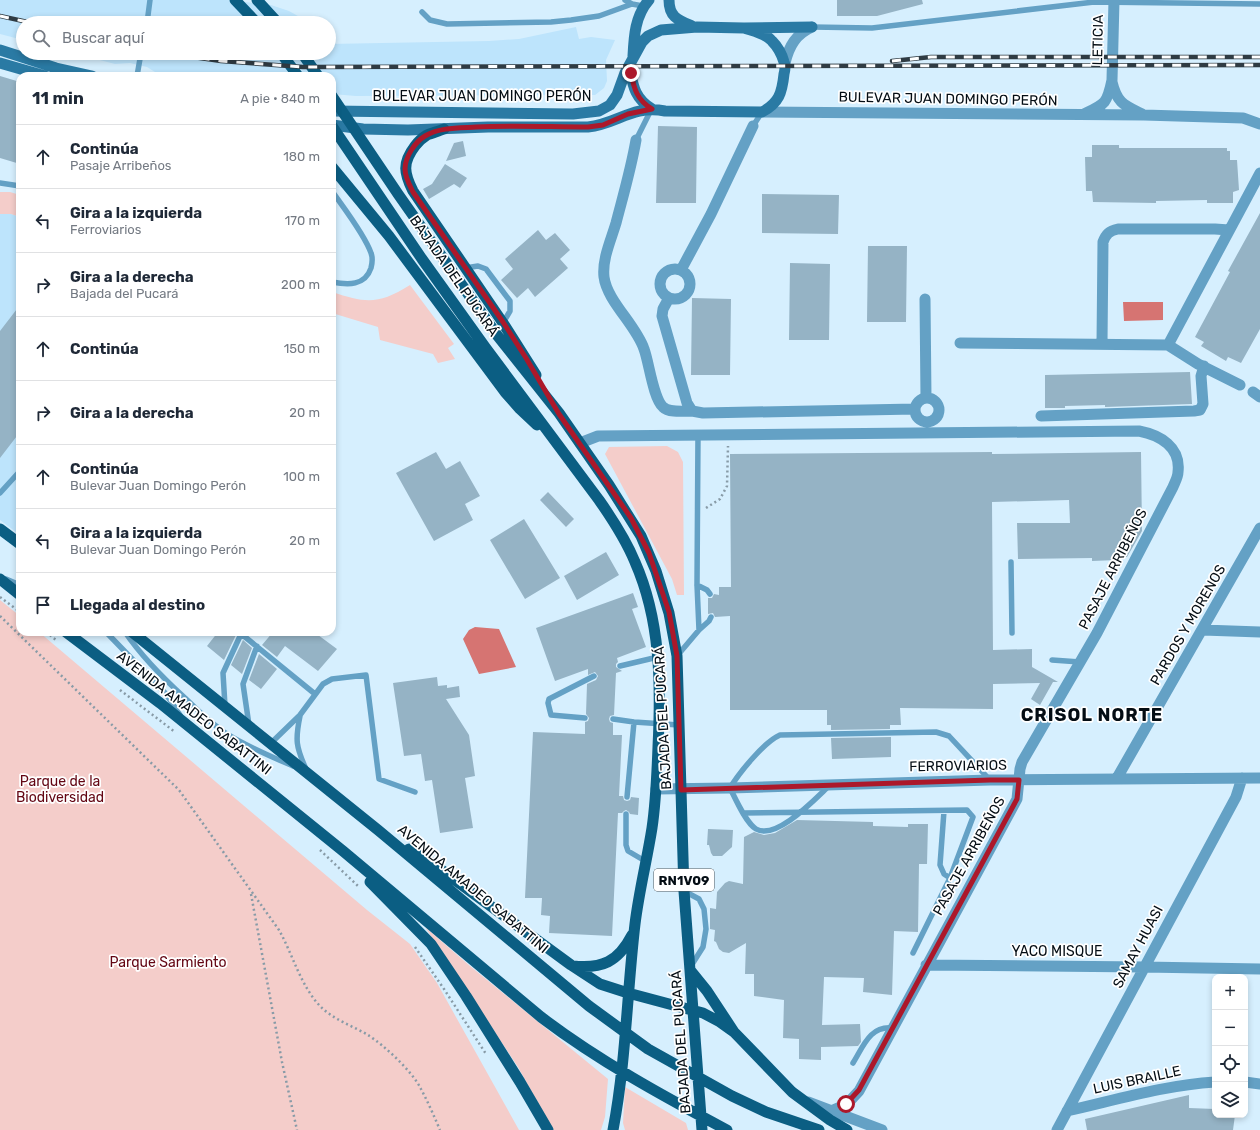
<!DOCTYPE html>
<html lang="es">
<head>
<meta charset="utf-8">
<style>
	body { margin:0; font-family:Rubik,sans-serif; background:#f2f2f3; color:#1f2937 }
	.controls { position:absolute; right:12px; bottom:12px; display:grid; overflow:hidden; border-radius:8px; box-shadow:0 2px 6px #0003 }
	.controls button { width:36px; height:36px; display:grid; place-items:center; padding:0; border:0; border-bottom:1px solid #e0e1e3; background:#fff; color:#1f2937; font:20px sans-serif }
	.stop { position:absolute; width:12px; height:12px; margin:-9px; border:3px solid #ac182a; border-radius:50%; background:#fff }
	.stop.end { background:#ac182a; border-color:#fff; box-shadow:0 1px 4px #0008 }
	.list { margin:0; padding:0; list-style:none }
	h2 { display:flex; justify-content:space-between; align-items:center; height:52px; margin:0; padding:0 16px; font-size:17px }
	h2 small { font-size:13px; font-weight:400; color:#747a83 }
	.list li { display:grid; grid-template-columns:26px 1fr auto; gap:12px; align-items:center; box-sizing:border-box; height:64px; padding:0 16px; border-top:1px solid #e0e1e3 }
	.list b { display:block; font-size:15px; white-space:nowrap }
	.list p { margin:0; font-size:13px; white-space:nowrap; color:#747a83 }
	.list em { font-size:13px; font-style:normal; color:#747a83 }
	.icon { flex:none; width:22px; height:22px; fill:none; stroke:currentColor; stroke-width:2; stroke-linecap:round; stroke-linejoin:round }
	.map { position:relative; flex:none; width:1260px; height:1130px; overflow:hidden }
	.search { position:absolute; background:#fff; box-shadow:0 2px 6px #0003; left:16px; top:16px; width:320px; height:44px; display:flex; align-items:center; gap:10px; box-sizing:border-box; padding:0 14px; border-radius:22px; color:#747a83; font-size:15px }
	.panel { position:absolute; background:#fff; box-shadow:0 2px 6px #0003; left:16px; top:72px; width:320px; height:564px; border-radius:12px }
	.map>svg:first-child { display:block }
	.built { fill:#bde4fc }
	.green { fill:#f4cdca }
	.water { fill:#d67472 }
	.building { fill:#95b3c5 }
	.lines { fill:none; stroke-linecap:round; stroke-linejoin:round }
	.path { stroke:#889ba7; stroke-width:2.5; stroke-dasharray:2 3; stroke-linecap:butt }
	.service { stroke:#64a1c5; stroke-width:5.5 }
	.minor { stroke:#64a1c5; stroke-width:11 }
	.secondary { stroke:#2a7aa4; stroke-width:11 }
	.primary { stroke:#0b5e83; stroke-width:11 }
	.rail-casing { stroke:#2f3b43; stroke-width:4.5 }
	.rail { stroke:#fff; stroke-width:3; stroke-dasharray:9; stroke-linecap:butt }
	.route { stroke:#ac182a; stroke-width:5 }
	.labels { text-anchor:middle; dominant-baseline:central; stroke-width:3.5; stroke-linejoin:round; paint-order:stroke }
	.shield { fill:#fff; stroke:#4f565a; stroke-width:1 }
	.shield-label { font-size:13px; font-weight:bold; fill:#040d14 }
	.street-label { font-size:14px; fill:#040d14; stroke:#fff }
	.park-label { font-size:14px; fill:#630613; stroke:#fff }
	.district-label { font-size:18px; font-weight:bold; letter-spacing:1px; fill:#040d14; stroke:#fff }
</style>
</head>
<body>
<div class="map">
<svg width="1260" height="1130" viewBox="0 0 1260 1130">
	<rect width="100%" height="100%" fill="#d6effe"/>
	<path class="built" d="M0 0H227L271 5 289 11 305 20 304 23H23V40L0 34Z
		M576 27 579 39 591 37 615 40 606 60 607 81 604 88 595 95 356 96 332 94V76H181L155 72 147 67 130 63 115 64 73 53H329V44L489 41 519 39Z
		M0 214H11L20 217V535L0 520Z"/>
	<path class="green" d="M0 192H10L20 195V217L11 214H0Z
		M410 285 454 344 448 348 455 359 438 363 433 354 380 340 378 327 332 313V292C366 303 378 305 410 285Z
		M667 446 678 452 683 462 684 595H677L672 579 605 454 609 447Z
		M0 600 20 616V632H39L367 910 410 944 437 983 519 1130H0Z
		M425 927 470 966 608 1079 605 1117 601 1130H553L518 1067Z
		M625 1087 686 1123 688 1130H625L623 1123Z"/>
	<path class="water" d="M1123 302H1163V320L1124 321Z
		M475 627 499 629 516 667 479 674 463 639 469 630Z"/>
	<path class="building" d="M837 0H922L923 4 877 16H837Z
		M0 76 20 82V164L0 158Z
		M658 126 697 127 696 203H656Z
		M463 141 466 156 446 161 454 143Z
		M1092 145H1119V148H1227V151H1230V160H1237L1239 190 1233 192V203H1207V200L1156 201V203L1093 202 1092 191H1086L1085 157H1092Z
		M445 164 467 178 460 188 454 184 429 199 423 189 432 184Z
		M762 194 839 195 838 234 762 233Z
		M1260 213V329L1241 363 1228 357 1226 361 1201 346 1204 342 1195 337 1230 272 1228 271Z
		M538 230 546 240 555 233 570 250 560 259 568 268 535 297 528 288 517 298 501 280 513 269 505 259Z
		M868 246H907L906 322H867Z
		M790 263 830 264 829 340H789Z
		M692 298 731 299 730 375H691Z
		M20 305V432L0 458V331Z
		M1190 372 1192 404 1105 407V405L1065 406V408H1045V375Z
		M436 452 446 469 460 461 480 496 465 504 473 520 434 541 396 473Z
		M992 452V454L1141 452 1142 531 1127 557H1117V560L1092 561V558L1018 559 1017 523H1070L1069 500 992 502 993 650 1032 649V667L1058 682H1053L1040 705 1031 699 1040 683 993 684V709L900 708 901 725H890V729L831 730V725H827V710H730V616L715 617 713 613 708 614V598H712L714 594 719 595V587H731L730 454Z
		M548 492 574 519 566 527 540 500Z
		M524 519 560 578 525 599 490 540Z
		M606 552 619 575 577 600 564 576Z
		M633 593 638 607 632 609 646 647 617 658 618 662 616 664V667L622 671 616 673 614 715 610 716 609 719 610 722 613 723V735H622L619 796H623L624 800 627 801 630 800 631 797 639 798 638 815 630 814 629 812 626 810 624 811 622 813H618L612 936 549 933 550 916 541 915 542 898H525L533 732 585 734V722L588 721 589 718 586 714 587 684 596 680 598 676 595 672 588 675V669L555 681 536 628Z
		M218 632H234L236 635 224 660 207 646Z
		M273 632H314L337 649 318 671 285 646 277 657 262 645Z
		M243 640 252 648 242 674 231 665Z
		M259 654 277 669 261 689 249 680Z
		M437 677 438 686 447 685V688L459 686 460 697 446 699 469 735 475 776 465 778 473 828 440 833 432 780 425 781 421 754 404 756 393 683Z
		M891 737V757L832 759 831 738Z
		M797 820 873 822V826L908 827V824H928L927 864H919L918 932 894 931 892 995 863 992 864 978 824 977 822 1025 860 1024 861 1042 858 1046 821 1047V1060L799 1059V1039L783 1038 784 1000 754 996V974H745L746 943 729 953 723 952 719 949 716 942 714 941 715 930 710 929V908L716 909 717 892 725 883 729 881 743 884 744 837 754 832 764 835 775 833Z
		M708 829 733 830 732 847 722 856H713L711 853 709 845H707Z
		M1189 1095V1108L1215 1109V1115H1235L1233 1130H1087L1085 1119Z"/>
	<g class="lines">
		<path class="path" d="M706 508 720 499 727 486 728 446
			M0 597 20 612
			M0 616 179 790 279 930C293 955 301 987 321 1007 334 1020 353 1026 368 1035 385 1046 412 1071 421 1089 428 1102 434 1116 440 1130
			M46 632 56 640
			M120 690 175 732
			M320 850 358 886
			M251 894 282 1062 297 1130
			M415 947 444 989 486 1054"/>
		<path class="service" d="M625 0 632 4 643 6
			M422 12 430 20 447 24 551 22 571 20 599 16 632 4
			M147 23 150 0
			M812 27 872 28 1094 2 1260 4
			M137 76 141 53
			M753 126 762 112
			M636 140 651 110
			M0 183 20 186
			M332 191C343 207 365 235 371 253 373 258 372 264 371 268 365 286 348 285 332 282
			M465 268 478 266 486 269 510 301V311L503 323
			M0 493 20 471
			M1011 562 1012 633
			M6 579 20 585
			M697 585 707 590 710 594
			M699 630 709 621 711 617
			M106 632 166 694 180 715
			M125 632C142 657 163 678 185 698 197 710 210 722 224 732 245 746 270 756 293 766
			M239 632 315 694
			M677 656 699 630 697 585 698 435
			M1052 660 1080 662
			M620 666 658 657
			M225 706 223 673 241 634
			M300 716C295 740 296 747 306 769
			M585 718 551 715 548 703 549 699 594 676
			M613 719 634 722 679 725
			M249 725 243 684 257 646
			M270 744 300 715 323 684 332 679 366 675 379 779 415 792
			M829 786C816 798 776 841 756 829 746 823 736 800 730 788 739 773 764 742 780 735L936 732 949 736 989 779
			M627 797 634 722
			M944 811 940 865 944 874 950 878
			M743 813 967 810 973 817 950 878 913 953
			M626 814V845L628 851 645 861
			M684 891 699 899 704 909 706 929 703 947 691 966
			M853 1063C863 1047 870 1025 893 1028"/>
		<path class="minor" d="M785 63C789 46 796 34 812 27
			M1112 82C1117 103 1124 105 1142 114
			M762 112 1144 115 1243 118 1260 124
			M1084 114C1105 104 1107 104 1112 80L1114 0
			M636 140C631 169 623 196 616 223 611 240 602 259 604 277 607 301 636 325 644 349 649 362 653 398 663 407 669 413 684 411 692 411
			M660 284a15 15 0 1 1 30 0a15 15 0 1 1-30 0Z
			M681 270 711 214 753 126
			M669 298 663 309 662 316 687 403 692 411 703 413 915 409
			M925 299 926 398
			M960 343 1168 345 1260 173
			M1102 344 1103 242C1106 234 1109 231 1118 229H1215L1229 230
			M1168 345 1198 364 1240 385
			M1253 392 1260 397
			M915 410a12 12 0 1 1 24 0a12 12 0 1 1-24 0Z
			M1041 416 1194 411 1200 410 1203 404 1201 376 1204 366
			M580 443 598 436 1139 431C1160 435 1181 447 1178 472 1178 477 1175 482 1173 487L1097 633 1022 762 1020 769 1017 799 859 1091 847 1104 831 1111
			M1203 630 1260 632
			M1117 778 1260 528
			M656 789 730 788 990 780 1260 778
			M926 965 1144 967 1260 969
			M1245 1082 1260 1084
			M808 1102 882 1130
			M1067 1111C1116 1100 1165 1085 1215 1082
			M1057 1130 1236 797 1242 778"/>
		<path class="secondary" d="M669 0C669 17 678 20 692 26
			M0 50 56 68 92 76
			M633 56C634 36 635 16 649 0
			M0 63 45 76
			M629 66C633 85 634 98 652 109
			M332 111 573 114 599 111 610 105 617 95 625 73 642 42 648 36 661 30 697 27 744 28 812 27
			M332 125 363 129 408 130 488 127H588C618 124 631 105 665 111L762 112C779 103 782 93 784 74 785 70 786 66 784 62 782 55 777 46 772 41 765 33 753 31 744 28"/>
		<path class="primary" d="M235 0 257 23
			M257 0 278 23
			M281 53 298 76
			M302 53 318 76
			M332 96 398 194 497 335 559 413 609 485 641 536 656 571 669 613 677 656 684 891 702 1130
			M332 126 422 259 485 347 599 500C613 520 626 540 635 562 661 621 661 685 658 747 657 774 656 801 652 828 647 860 639 891 635 924 627 992 626 1062 613 1130
			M444 129C439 131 432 133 427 135 422 138 418 142 415 146 402 163 404 173 413 191L503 323 536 375
			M332 167 389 236 505 392 520 409 537 425
			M0 529 20 544
			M0 579 20 595
			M66 632 160 703 343 851 541 1017C599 1061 663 1096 727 1130
			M132 632 378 830 589 1006 648 1049 732 1096 766 1112 819 1130
			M409 849 436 866 571 965 600 984 628 993 703 1013 720 1022 734 1032
			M370 882 431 944 466 996 520 1082 548 1130
			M573 966C602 969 618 962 632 935
			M690 970 707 991 734 1032 792 1092 830 1120 847 1130"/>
		<defs>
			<path id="rail" d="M0 16 32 23
				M165 53 221 61 303 67 1260 65
				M892 61 931 57H1260"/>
		</defs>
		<use href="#rail" class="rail-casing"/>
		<use href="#rail" class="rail"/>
	</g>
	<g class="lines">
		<path class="route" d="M631 73C634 89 637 100 652 109L628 114 603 125 588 127C551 127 513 125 476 127 460 128 440 127 425 136 415 142 405 157 405 169 405 177 409 184 413 192L503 322 526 358 559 414 631 518 649 553 669 612 677 656 681 790 990 780H1019L1017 799 859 1090 846 1104"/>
	</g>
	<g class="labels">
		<rect class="shield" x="654" y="869" width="60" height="22" rx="3"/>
		<g class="shield-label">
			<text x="684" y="880">RN1V09</text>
		</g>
		<g class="street-label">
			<text transform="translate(1098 40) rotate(-89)">LETICIA</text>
			<text x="482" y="96">BULEVAR JUAN DOMINGO PERÓN</text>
			<text transform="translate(948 99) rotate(1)">BULEVAR JUAN DOMINGO PERÓN</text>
			<text transform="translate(454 276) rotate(55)">BAJADA DEL PUCARÁ</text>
			<text transform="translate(1113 569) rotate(-63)">PASAJE ARRIBEÑOS</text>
			<text transform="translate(1188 625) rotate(-60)">PARDOS Y MORENOS</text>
			<text transform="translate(194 713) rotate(38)">AVENIDA AMADEO SABATTINI</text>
			<text transform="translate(663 718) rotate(-93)">BAJADA DEL PUCARÁ</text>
			<text transform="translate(958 766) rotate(-1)">FERROVIARIOS</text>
			<text transform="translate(969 856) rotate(-61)">PASAJE ARRIBEÑOS</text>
			<text transform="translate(473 889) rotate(40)">AVENIDA AMADEO SABATTINI</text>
			<text transform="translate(1138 947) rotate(-62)">SAMAY HUASI</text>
			<text x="1057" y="951">YACO MISQUE</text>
			<text transform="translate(681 1042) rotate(-94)">BAJADA DEL PUCARÁ</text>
			<text transform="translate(1137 1080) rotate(-12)">LUIS BRAILLE</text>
		</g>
		<g class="park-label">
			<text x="60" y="781">Parque de la<tspan x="60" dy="16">Biodiversidad</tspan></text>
			<text x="168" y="962">Parque Sarmiento</text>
		</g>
		<g class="district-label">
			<text x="1092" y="715">CRISOL NORTE</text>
		</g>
	</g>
</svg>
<div class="controls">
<button>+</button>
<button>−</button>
<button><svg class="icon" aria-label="locate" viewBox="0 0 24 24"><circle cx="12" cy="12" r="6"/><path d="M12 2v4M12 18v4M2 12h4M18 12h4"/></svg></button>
<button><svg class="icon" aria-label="layers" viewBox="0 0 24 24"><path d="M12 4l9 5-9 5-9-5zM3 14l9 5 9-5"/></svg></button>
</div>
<div class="stop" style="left:846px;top:1104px"></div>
<div class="stop end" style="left:631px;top:73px"></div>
<div class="search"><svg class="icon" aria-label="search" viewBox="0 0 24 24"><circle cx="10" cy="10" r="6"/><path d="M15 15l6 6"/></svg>Buscar aquí</div>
<section class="panel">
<h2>11 min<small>A pie · 840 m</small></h2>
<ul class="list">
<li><svg class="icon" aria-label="ahead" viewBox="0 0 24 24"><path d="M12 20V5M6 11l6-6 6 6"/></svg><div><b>Continúa</b><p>Pasaje Arribeños</p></div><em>180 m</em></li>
<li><svg class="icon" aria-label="left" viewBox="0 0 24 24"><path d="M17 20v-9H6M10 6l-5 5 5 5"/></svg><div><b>Gira a la izquierda</b><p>Ferroviarios</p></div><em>170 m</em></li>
<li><svg class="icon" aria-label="right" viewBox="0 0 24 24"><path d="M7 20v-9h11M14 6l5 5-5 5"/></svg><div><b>Gira a la derecha</b><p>Bajada del Pucará</p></div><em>200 m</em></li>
<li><svg class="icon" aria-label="ahead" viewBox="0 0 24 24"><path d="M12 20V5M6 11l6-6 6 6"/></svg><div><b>Continúa</b></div><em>150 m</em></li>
<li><svg class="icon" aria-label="right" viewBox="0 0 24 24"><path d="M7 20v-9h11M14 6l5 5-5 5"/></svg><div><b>Gira a la derecha</b></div><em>20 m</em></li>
<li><svg class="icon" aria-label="ahead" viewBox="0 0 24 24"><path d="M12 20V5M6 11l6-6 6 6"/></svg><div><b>Continúa</b><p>Bulevar Juan Domingo Perón</p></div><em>100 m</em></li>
<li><svg class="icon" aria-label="left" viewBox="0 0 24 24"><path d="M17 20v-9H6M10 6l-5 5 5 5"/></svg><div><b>Gira a la izquierda</b><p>Bulevar Juan Domingo Perón</p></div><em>20 m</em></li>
<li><svg class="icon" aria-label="arrive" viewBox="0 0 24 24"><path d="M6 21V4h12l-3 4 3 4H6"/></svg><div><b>Llegada al destino</b></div></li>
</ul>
</section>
</div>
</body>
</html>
